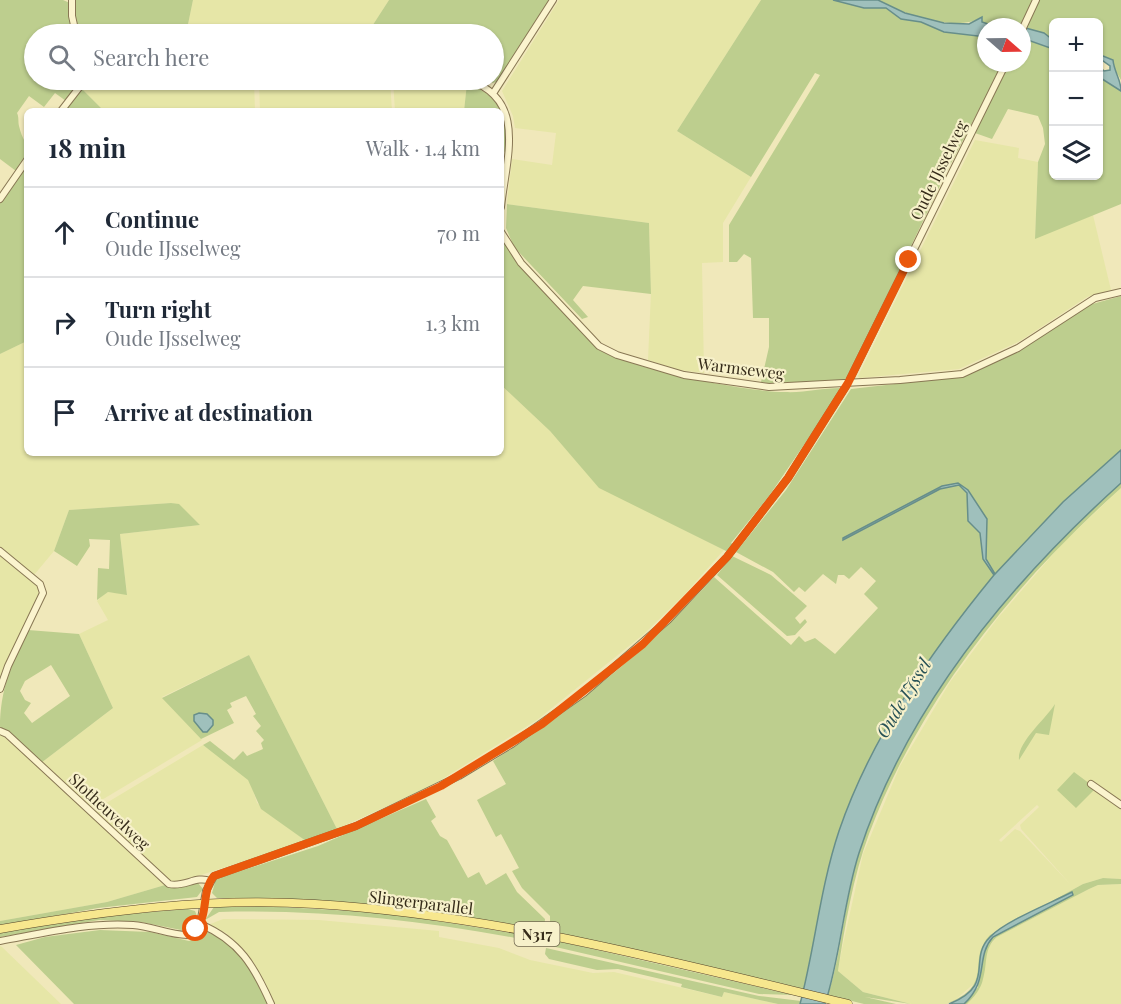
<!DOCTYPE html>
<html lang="en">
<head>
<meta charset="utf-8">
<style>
	body { margin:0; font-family:"Playfair Display",serif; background:#f6f6f7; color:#1f2937 }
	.controls { position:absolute; right:18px; top:18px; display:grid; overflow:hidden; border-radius:9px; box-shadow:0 2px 4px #0004 }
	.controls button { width:54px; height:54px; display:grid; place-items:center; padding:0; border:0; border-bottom:2px solid #e0e1e3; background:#fff; color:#1f2937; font:30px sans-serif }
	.compass { position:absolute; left:977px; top:18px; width:54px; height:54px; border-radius:50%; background:#fff; box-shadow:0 2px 4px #0004; rotate:110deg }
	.stop { position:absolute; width:18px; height:18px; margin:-14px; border:4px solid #ea580c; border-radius:50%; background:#fff }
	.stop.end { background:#ea580c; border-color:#fff; box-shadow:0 2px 6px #0008 }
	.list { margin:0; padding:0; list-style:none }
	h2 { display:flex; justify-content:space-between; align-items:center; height:78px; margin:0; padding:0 24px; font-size:26px }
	h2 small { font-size:20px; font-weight:400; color:#747a83 }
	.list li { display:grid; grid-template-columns:39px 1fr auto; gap:18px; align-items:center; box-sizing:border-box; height:90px; padding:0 24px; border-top:2px solid #e0e1e3 }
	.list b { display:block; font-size:22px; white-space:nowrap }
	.list p { margin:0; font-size:20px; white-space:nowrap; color:#747a83 }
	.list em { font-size:20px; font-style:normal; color:#747a83 }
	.icon { flex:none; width:33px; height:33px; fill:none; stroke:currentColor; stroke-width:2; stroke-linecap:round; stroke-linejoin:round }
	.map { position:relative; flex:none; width:1121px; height:1004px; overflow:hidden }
	.search { position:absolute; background:#fff; box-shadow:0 2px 4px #0004; left:24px; top:24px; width:480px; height:66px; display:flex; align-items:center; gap:15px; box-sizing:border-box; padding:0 21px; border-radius:33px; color:#747a83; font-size:22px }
	.panel { position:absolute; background:#fff; box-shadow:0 2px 4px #0004; left:24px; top:108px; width:480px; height:348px; border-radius:9px }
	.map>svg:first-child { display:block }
	.farmland { fill:#e6e6a7; fill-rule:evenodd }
	.green { fill:#bdce8e; fill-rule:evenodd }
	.water { fill:#9fc0bc; stroke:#678e8a; stroke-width:1.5 }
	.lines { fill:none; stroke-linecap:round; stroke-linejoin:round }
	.minor-casing { stroke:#887754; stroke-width:8 }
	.major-casing { stroke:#554429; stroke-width:9 }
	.minor { stroke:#fbf4ce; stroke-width:6 }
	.major { stroke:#f7e78e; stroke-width:8 }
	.route { stroke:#ea580c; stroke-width:8 }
	.labels { text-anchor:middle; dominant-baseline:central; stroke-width:4.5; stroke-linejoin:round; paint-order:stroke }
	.shield { fill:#f7f1ca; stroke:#70674f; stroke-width:1.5 }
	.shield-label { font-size:15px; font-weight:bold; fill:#362c1a }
	.street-label { font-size:16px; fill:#362c1a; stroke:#f7f1ca }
	.water-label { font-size:18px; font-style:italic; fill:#285257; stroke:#f7f1ca }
</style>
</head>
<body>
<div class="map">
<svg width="1121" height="1004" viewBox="0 0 1121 1004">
	<rect width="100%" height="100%" fill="#f0e8ba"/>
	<path class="farmland" d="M193 0H389L367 34H186Z
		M559 0H761L677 131 751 177 723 223V262L702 263 704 373 679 370 648 360 651 292 649 223 507 204 512 159 552 165 556 133 515 128 513 116 502 91Z
		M89 80H254L255 111H104L82 89Z
		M259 80H390L392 111H260Z
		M393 80H455L467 83 464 111H395Z
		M975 140 1019 148 1018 158 1038 162 1035 238 1093 215 1111 290 1087 297 1020 341 959 369 859 378 858 376Z
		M27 341V453H501V385L550 431 599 487 724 550 684 595 644 634 537 720 431 786 337 829 249 655 162 697 202 740 90 807 41 763 113 708 79 634 108 620 97 601 103 595 108 592 127 594 120 534 200 525 179 505 171 503 69 510 54 551 34 575 0 548V354Z
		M1121 488V803L1094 789 1121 808V879L1103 878 1083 884 994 932 982 945 977 981 954 1001 946 1004H911L863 992 838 971 842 949 863 854 900 766 950 682 997 619 1061 545ZM1037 805 1039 807 1020 825 1021 829 1071 885 1020 831 1015 829 1001 842 999 840Z
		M0 555 35 583 40 592 0 682Z
		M0 734 19 749 165 885 107 902 0 921Z
		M203 745 244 775 251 783 257 803 306 841 176 883 171 882 93 811Z
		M1121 884V1004H967L980 988 987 949 997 937 1089 889 1098 885Z
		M223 919 319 920 439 931V937L499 948 530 960 593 973 614 972 722 997 724 992 778 1004H274L265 982 248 956 226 933 208 925Z
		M0 946 2 947 61 1004H0Z"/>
	<path class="green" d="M0 0H63L70 3 75 34H34V80H83L66 101 55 93 44 107 29 96 17 113C19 117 18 121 19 126 24 148 37 148 16 171L0 159Z
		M76 0H193L186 34H81L76 20Z
		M389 0H549L498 81 493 83 484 80H494V34H367Z
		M761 0H833L864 8 880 7 886 8 901 19 921 22 944 32 986 37V63H1003L948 169 848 377 843 380 781 385 761 382 769 347V318H753L751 258 744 254 737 262H729V225L820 75 815 73 751 177 677 131Z
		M878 0H1034L1019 27H996L982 22V17C958 33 901 14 878 0Z
		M1039 0H1121V80L1114 68 1113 60 1099 54 1098 22H1054L1053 40 1044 33 1025 28Z
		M1022 38 1053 49 1054 176H1098L1099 77 1121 91V204L1035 239 1038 162 1045 144 1043 128 1038 116 1008 109 992 139 975 133 1008 63H1022Z
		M467 83C507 102 507 110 506 152L501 151V111H464Z
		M82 89 104 111H64Z
		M27 164V341L0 354V202Z
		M507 204 649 223 651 294 583 286 573 300 588 317 582 319 514 247 506 228Z
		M501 238 519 262 598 348C628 369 747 392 785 392 804 393 822 388 840 388L838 395 769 496 731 543 734 545 728 552 599 488 550 431 501 385Z
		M1121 296V450C1021 537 934 636 874 755 861 780 847 806 839 834 823 885 815 937 804 989L550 933V916L522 888 512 871 519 868 501 834 496 837 477 800 506 784 493 761C575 708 649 649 714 577L791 645 799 636 805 642 815 638 835 654 878 608 864 594 876 581 861 567 849 579 844 575H838L836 584 823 574 805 592 799 587 794 592 773 572 736 552 786 490 851 389 965 376 1021 350 1089 305Z
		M1121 483V488C1016 582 919 700 869 834 853 877 845 925 838 971L863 992 911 1004 865 997 896 1004H864L828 995C843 949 844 899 859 853 906 707 1009 584 1121 483Z
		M171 503 179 504 200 525 120 534 127 595 108 592 97 600 98 568 109 569 110 540 89 539 90 546 77 566 54 551 69 510Z
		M732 556 771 575 807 606 795 618 800 624 805 619 807 622 795 635 787 636 717 575Z
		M28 630 79 634 113 708 41 763 0 727C0 692 11 662 28 630ZM51 665 70 696 32 723 24 713 31 703 25 700 20 691 25 681Z
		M249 655 337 829 306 841 261 809 248 780 203 745 210 741 234 760 243 751 247 756 263 749 261 743 264 740 256 731 261 726 253 716 256 714 246 696 230 703 232 707 227 710 234 723 201 739 162 698Z
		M1055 704 1049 735 1036 733 1019 760C1017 742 1046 719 1055 704Z
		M1074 772 1121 807V808L1094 790 1076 808 1057 790Z
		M426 799 436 817 431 821 440 836 447 840 468 878 479 872 486 885 506 873 517 892 545 919 544 932C436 910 327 897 217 898L212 893 216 879 318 846Z
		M1103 878 1121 879V884L1098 885 1089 889 997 937C983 949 988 963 983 979 981 989 974 997 967 1004H964L978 987 977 985 961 998 946 1004C997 984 965 961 990 935L1083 884Z
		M198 883 203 889 197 897 98 908 0 926V921L107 902 165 885 175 888Z
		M263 906 388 913 543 938 542 943C435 922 328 909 219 912L205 920 214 907Z
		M188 909 195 911 197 916 192 928 186 931 141 922 99 920 0 937V933L92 917Z
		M100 930 150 932 189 941 196 938 204 931C238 941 255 973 268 1004H74L16 945 45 937Z
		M549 939 793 995 759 994 547 945Z
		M546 948 759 996 801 1001 800 1004H778L724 992 722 997 681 987 682 984 618 969 597 970 549 959 545 954Z"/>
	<path class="water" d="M833 0H878L905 13 944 23 969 24 982 17V22L997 27H986V37L944 32 921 22 901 19 886 8H864Z
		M1022 27 1044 33 1053 40V49L1022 38Z
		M1098 54 1113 60C1114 72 1121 79 1121 91L1099 77V66L1104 71 1110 70V66L1099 58Z
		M1121 450V483C1009 584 906 708 859 853 843 903 841 955 825 1004H800C815 947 820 888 839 831 871 737 931 652 994 575L983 559 980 533 968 521 967 493 959 485 940 489 843 540V538L942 486 958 483 968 490 987 519 986 559 995 574 1063 502Z
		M199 713 207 714 213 720V725L207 732H203L194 721V715Z
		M1072 892 1073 895 993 937C975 957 990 980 964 1004H949C997 985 967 960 990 937 1005 921 1051 903 1072 892Z"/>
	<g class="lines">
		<defs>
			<path id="minor" d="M72 0V16L76 34
				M1022 30 1036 0
				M468 80C528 99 506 159 501 207
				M494 92 553 0
				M61 111 85 80
				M0 199 27 160
				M501 232 521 263 599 346 617 355 684 375 769 387 900 380 962 374 1018 348 1095 298 1121 292
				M0 551 40 584 43 593 8 666 0 689
				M0 731 7 734 169 884C184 888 196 875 210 881
				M1091 784 1121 805
				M200 924C240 941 254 966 271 1004
				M0 941C44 933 88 922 133 925 151 926 169 935 187 935L200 924 206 891 214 876 356 826 459 776 512 744 584 693 668 620 727 557 788 478 848 383 1006 63"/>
			<path id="major" d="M0 929C104 911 209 897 315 904 496 915 673 962 848 1004"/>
		</defs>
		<use href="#minor" class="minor-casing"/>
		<use href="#major" class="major-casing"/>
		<use href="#minor" class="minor"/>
		<use href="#major" class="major"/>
	</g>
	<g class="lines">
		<path class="route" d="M196 929C209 914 201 891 214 876L356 826 441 786 542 724 643 644 727 557 788 478 848 383 909 260"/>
	</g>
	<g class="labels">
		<rect class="shield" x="514.5" y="922" width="45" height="24" rx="4.5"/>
		<g class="shield-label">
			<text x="537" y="934">N317</text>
		</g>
		<g class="street-label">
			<text transform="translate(938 170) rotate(-64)">Oude IJsselweg</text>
			<text transform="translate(741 368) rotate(7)">Warmseweg</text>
			<text transform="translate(110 811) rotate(43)">Slotheuvelweg</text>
			<text transform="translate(421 902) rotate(7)">Slingerparallel</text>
		</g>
		<g class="water-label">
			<text transform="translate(903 698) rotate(-59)">Oude IJssel</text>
		</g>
	</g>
</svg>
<div class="controls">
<button>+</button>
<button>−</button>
<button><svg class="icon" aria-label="layers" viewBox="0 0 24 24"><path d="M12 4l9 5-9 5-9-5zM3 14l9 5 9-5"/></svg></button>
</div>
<svg class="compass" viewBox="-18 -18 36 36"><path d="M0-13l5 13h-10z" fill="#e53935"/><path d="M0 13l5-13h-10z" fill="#747a83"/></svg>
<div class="stop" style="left:196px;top:929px"></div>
<div class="stop end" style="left:909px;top:260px"></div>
<div class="search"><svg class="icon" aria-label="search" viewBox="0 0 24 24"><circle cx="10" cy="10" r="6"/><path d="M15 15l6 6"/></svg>Search here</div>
<section class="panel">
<h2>18 min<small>Walk · 1.4 km</small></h2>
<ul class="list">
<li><svg class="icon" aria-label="ahead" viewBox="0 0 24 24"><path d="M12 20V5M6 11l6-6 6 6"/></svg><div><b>Continue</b><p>Oude IJsselweg</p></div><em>70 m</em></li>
<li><svg class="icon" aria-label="right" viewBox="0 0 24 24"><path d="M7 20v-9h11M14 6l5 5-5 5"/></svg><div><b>Turn right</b><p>Oude IJsselweg</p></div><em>1.3 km</em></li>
<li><svg class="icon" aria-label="arrive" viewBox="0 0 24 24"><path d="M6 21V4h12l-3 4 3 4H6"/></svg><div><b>Arrive at destination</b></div></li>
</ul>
</section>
</div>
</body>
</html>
